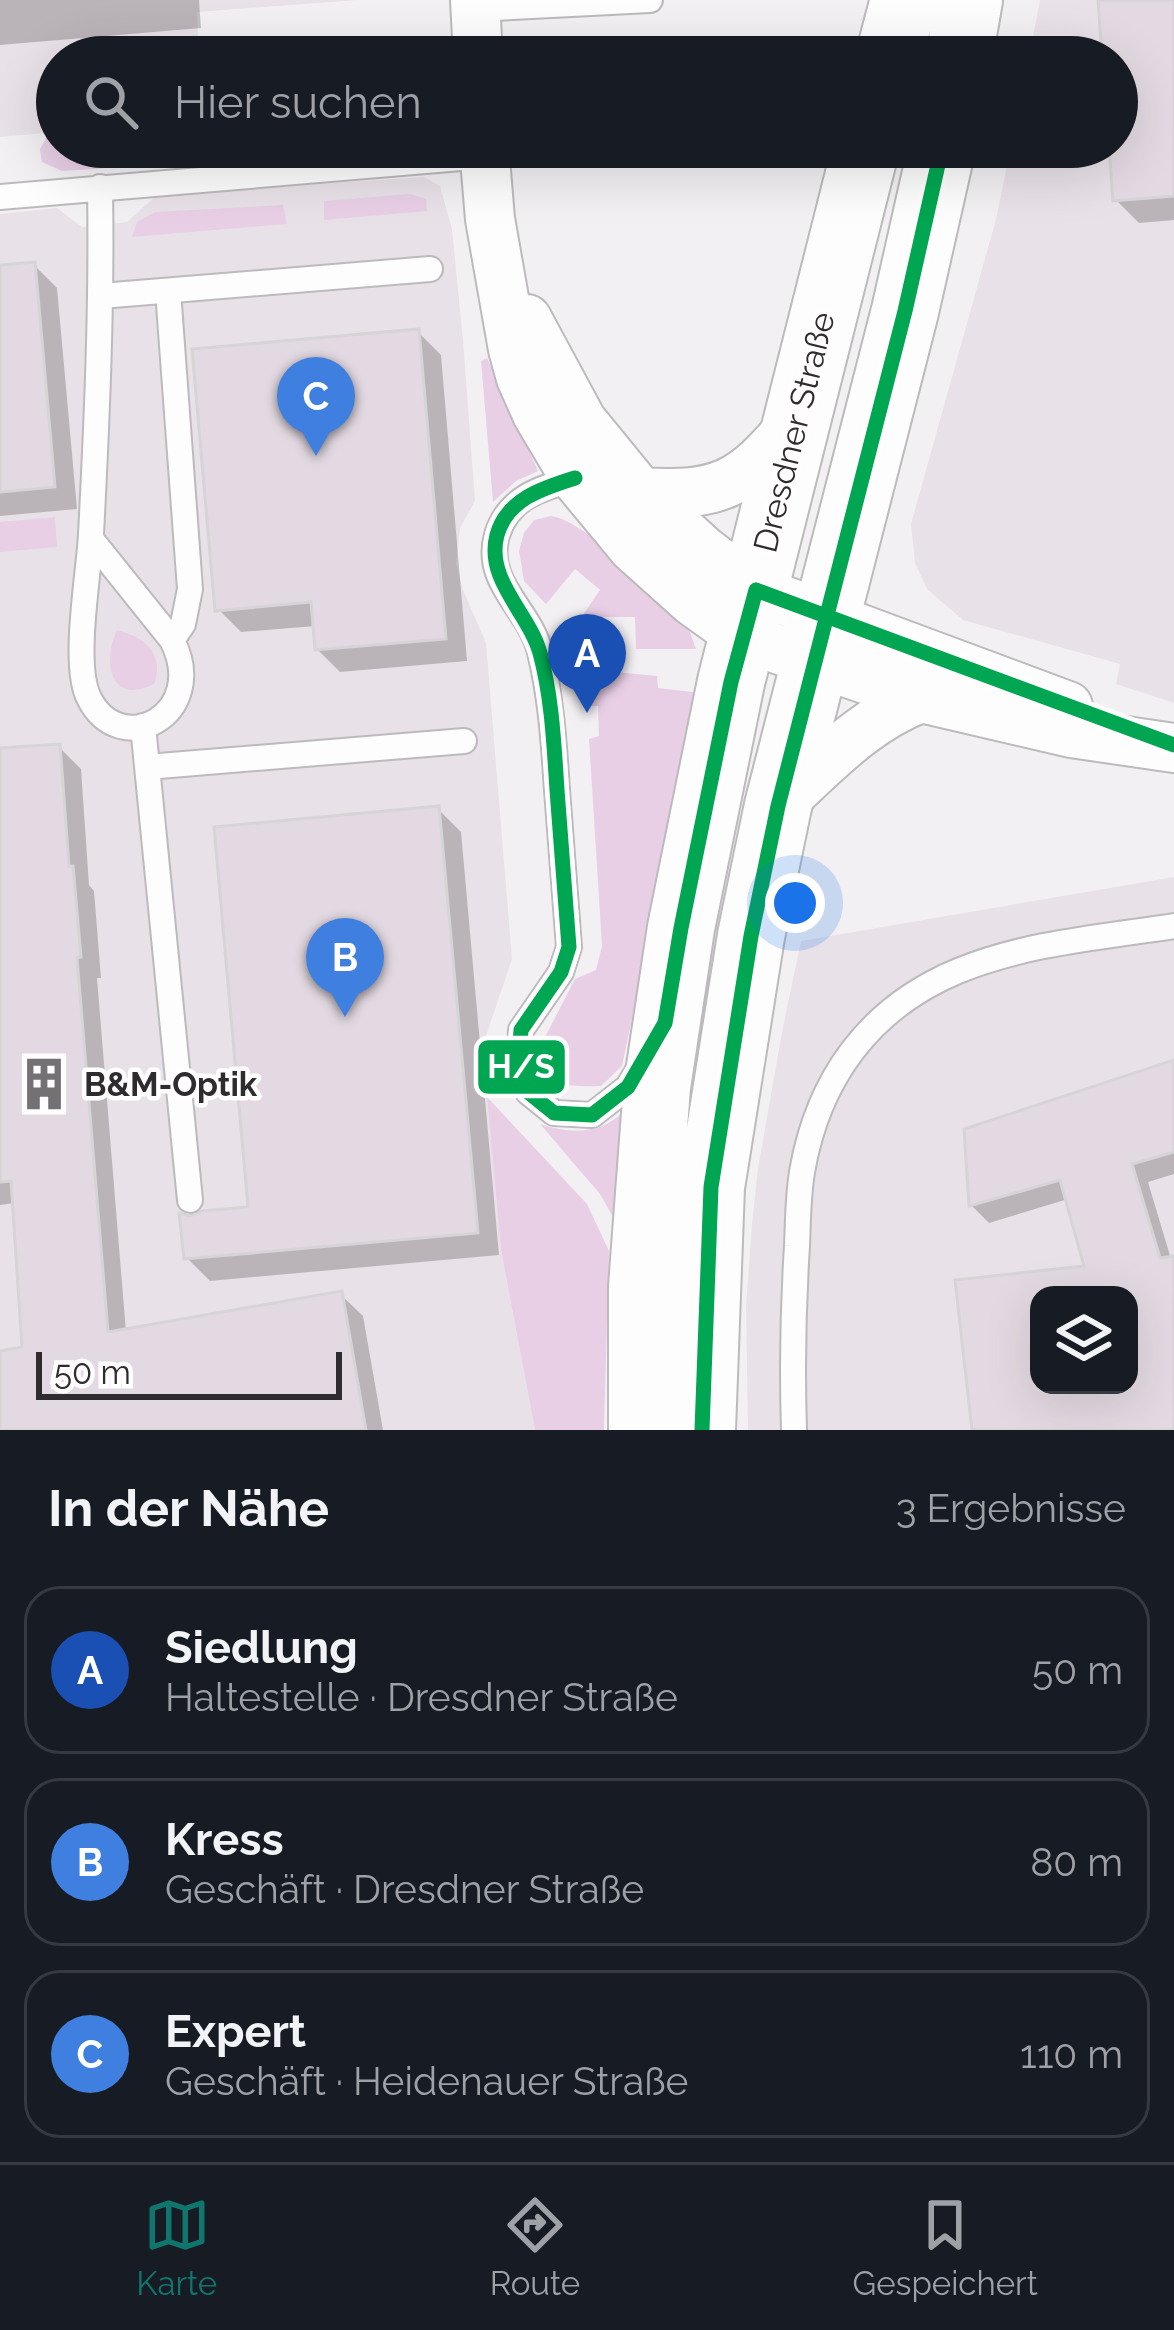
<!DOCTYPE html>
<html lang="de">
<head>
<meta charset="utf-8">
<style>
	body { margin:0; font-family:Raleway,sans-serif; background:#242831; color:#f1f3f6 }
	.controls { position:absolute; right:36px; bottom:36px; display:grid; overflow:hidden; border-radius:24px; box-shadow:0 12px 48px #0002 }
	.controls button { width:108px; height:108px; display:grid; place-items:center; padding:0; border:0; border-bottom:3px solid #363941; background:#171b24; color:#f1f3f6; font:60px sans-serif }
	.scale { position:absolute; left:36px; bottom:30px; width:306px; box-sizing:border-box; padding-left:12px; border:6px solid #2e2c2e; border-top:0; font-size:33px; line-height:42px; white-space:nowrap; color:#2e2c2e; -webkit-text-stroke:9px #fffdfe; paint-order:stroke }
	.you { position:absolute; left:795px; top:903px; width:42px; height:42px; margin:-30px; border:9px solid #fff; border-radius:50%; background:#1a73e8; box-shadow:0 0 0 18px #1a73e833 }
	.badge { display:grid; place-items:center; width:78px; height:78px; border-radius:50%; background:#0f766e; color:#fff; font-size:39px; font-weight:700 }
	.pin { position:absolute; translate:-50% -99px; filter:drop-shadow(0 3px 6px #0008) }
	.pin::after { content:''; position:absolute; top:63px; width:42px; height:36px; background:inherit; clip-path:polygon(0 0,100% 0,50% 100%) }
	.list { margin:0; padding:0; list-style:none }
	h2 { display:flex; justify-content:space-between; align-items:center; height:156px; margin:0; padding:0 48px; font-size:51px }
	h2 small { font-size:39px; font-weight:400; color:#9ea1a6 }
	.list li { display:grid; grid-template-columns:78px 1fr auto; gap:36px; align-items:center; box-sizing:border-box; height:168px; margin:0 24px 24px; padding:0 24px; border:3px solid #363941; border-radius:36px }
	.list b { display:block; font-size:45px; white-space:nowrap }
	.list p { margin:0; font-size:39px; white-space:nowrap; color:#9ea1a6 }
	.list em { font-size:39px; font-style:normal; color:#9ea1a6 }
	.icon { flex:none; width:66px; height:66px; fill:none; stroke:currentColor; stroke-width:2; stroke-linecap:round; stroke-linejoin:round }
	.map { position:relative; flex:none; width:1174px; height:1430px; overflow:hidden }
	.search { position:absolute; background:#171b24; box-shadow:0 12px 48px #0002; left:36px; right:36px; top:36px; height:132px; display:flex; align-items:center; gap:30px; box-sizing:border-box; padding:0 42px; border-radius:66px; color:#9ea1a6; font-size:45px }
	.sheet { height:732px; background:#171b24 }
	nav { display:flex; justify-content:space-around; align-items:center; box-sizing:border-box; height:168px; border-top:3px solid #363941; background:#171b24; font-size:33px; color:#9ea1a6 }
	nav a { display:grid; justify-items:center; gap:6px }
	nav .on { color:#0f766e }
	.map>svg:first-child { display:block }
	.built { fill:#e9e1e8; fill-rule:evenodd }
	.green { fill:#e8cfe6 }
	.shadow { fill:#0003; fill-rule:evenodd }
	.building { fill:#e3d9e2; stroke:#d6d4d6; stroke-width:3; fill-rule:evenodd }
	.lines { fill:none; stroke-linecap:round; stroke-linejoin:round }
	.lane-casing { stroke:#bcbabc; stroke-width:28 }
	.street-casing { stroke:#bcbabc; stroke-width:52 }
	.secondary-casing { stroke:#bcbabc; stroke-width:70 }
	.lane { stroke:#fdfdfd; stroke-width:24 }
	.street { stroke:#fdfdfd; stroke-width:48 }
	.secondary { stroke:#fdfdfd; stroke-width:66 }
	.bus-1-casing { stroke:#fffdfe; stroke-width:24 }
	.bus-1 { stroke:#00a651; stroke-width:15 }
	.labels { text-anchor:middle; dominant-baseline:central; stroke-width:9; stroke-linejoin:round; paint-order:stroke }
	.street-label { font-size:33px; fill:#2e2c2e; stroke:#fffdfe }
	.poi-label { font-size:33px; font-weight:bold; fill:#2e2c2e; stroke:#fffdfe; text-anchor:start }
	.line-badge { stroke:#fffdfe; stroke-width:4.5 }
	.badge-label { font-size:33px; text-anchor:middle; font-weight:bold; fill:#fff }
</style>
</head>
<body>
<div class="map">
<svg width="1174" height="1430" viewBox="0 0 1174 1430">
	<rect width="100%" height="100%" fill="#f3f0f3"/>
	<path class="built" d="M0 0H358L197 12 199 57H57V132L0 137Z
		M1040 0H1174V703L1116 684 1120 664 963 620 927 589 915 563 911 524 996 219 1011 147H1117V57H1029Z
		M424 177 440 186 452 229 463 340 475 501 460 528 456 563 463 590 486 643 512 959 486 1036 487 1097 501 1250 535 1430H0V214L57 208 82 227 127 222 157 195Z
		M1174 877V1430H748L746 1306 752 1224 758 1168 783 1027 801 941ZM1039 1295H1129V1385H1039Z"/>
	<path class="green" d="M57 132V147H204L203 152 189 163 62 171 42 162 40 149 49 133Z
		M410 194 426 199 427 211 324 220V201Z
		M283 205 287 224 132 237 137 222 155 212Z
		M487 358 538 471 516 481 493 502 481 361Z
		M551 516C589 521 659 601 689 630L696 649H636L635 617H594L593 649H581L576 625 600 590 575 569 546 604 524 581 519 551 524 533 534 520Z
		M55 517 57 547 0 552V522Z
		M117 630C145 637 165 654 154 684 110 706 102 662 117 630Z
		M595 670 657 676 658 688 701 693 622 1066 601 1086C570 1087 559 1087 537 1063L540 1047 575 979 596 970 602 946 589 739 599 736 598 706H584V678Z
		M487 1097 587 1204 609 1251 604 1430H535L501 1250Z
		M624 1111 626 1240 600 1194 540 1124C569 1134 601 1135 624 1111Z"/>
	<path class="shadow" d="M0 0H199L201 28 0 45Z
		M1101 0H1174V220L1139 223 1116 200 1112 147H1117V57H1105Z
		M34 265 57 288 77 509 0 516V268Z
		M418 332 441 355 467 661 340 672 317 649 316 626 241 632 218 609Z
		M59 747 81 769 89 885 94 891 101 978H97L126 1332 341 1295 363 1316 383 1430H0V1354L25 1350 15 1203 0 1205V751Z
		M438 809 461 832 499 1255 210 1281 187 1258 251 1209Z
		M1174 1063V1174L1148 1182 1171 1259H1174V1430H975L959 1283 1088 1269 1068 1199 989 1223 971 1205ZM1039 1295H1129V1385H1039Z"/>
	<path class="building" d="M1098 0H1174V196L1113 201 1109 147H1117V57H1102Z
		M35 262 55 487 0 492V265Z
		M419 329 446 639 315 650 311 602 215 611 192 349Z
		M60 744 69 866H73L81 957 77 958 108 1332 342 1291 366 1430H0V1351L22 1347 11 1181 0 1182V748Z
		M439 806 478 1233 184 1259 179 1213 190 1216 202 1211 248 1207 214 827Z
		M1174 1060V1152L1132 1164 1160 1258 1174 1256V1430H972L955 1280 1084 1266 1060 1180 969 1206 964 1129ZM1039 1295H1129V1385H1039Z"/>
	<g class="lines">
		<defs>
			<path id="lane" d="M475 9 650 0
				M0 197 485 156
				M168 291 190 589 183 624 172 640
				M101 296 430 269
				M575 478C541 489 509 496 497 535 483 583 530 609 540 652 551 697 554 744 557 790 561 842 565 895 569 947L561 972 521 1030 519 1059 528 1092 554 1113 592 1115 628 1087 640 1067
				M91 539 172 640C210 715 120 761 89 698 72 665 89 574 91 534 97 419 102 303 100 187
				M143 726 190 1200
				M147 767 464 741
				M794 1430C792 1368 793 1308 797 1246 798 1222 798 1196 802 1172 818 1079 869 1008 958 971 1026 943 1102 937 1174 926"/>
			<path id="street" d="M475 0 478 57
				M484 147 490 219 513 349 521 378 537 414 575 478 633 548 692 601 742 637 921 698 1071 733 1174 748
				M527 319 582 421 640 492 703 550 756 590 1068 706
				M640 492C720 497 742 485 793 424
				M778 806C822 766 864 719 921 698"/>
			<path id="secondary" d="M889 57 904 0
				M959 57 969 0
				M642 1430V1287L657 1087 681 928 731 682 866 147
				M702 1430 711 1187 751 936 778 806 905 311 942 147"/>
		</defs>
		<use href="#lane" class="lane-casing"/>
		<use href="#street" class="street-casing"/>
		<use href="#secondary" class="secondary-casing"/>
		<use href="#lane" class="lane"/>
		<use href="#street" class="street"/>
		<use href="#secondary" class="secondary"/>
		<defs>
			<path id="bus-1" d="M575 478C543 488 507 499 497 535 485 580 529 613 540 653 552 697 554 745 557 790 561 843 565 895 569 947L561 972 521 1030 519 1059 528 1092 554 1113 592 1115 628 1087 665 1023 681 928 731 682 756 590
				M756 590 1174 745
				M702 1430 711 1187 751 936 778 806 905 311 942 147"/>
		</defs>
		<use href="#bus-1" class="bus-1-casing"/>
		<use href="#bus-1" class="bus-1"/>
	</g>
	<defs>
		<symbol id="building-bare" viewBox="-9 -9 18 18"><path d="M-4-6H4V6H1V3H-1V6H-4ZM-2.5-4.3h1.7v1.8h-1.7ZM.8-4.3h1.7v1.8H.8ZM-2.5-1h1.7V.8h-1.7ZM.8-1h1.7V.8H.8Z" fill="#737173" stroke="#fffdfe" stroke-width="2.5" paint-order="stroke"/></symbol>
	</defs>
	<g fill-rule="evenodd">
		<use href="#building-bare" x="6" y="1046" width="76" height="76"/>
	</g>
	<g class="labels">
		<g class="street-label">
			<text transform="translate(794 432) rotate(-76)">Dresdner Straße</text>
		</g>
		<g class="poi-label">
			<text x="84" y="1084">B&amp;M-Optik</text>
		</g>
	</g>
	<rect class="line-badge" x="476" y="1038" width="91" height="58" rx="12" fill="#00a651"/>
	<g class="badge-label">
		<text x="521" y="1078">H/S</text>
	</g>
</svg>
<div class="controls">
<button><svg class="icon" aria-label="layers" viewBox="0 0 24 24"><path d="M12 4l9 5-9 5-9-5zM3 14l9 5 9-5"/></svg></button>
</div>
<div class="scale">50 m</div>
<div class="you"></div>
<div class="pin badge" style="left:587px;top:713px;background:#1a4fb4">A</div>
<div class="pin badge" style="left:345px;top:1017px;background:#3f7fe0">B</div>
<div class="pin badge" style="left:316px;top:456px;background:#3f7fe0">C</div>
<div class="search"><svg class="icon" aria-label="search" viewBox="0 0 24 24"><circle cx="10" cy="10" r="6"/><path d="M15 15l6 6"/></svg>Hier suchen</div>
</div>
<section class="sheet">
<h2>In der Nähe<small>3 Ergebnisse</small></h2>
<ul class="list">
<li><span class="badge" style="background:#1a4fb4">A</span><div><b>Siedlung</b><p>Haltestelle · Dresdner Straße</p></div><em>50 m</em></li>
<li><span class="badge" style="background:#3f7fe0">B</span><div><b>Kress</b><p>Geschäft · Dresdner Straße</p></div><em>80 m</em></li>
<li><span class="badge" style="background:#3f7fe0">C</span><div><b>Expert</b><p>Geschäft · Heidenauer Straße</p></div><em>110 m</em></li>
</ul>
</section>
<nav>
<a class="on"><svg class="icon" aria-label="map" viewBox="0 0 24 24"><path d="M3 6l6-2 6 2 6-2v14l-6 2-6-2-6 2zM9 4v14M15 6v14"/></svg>Karte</a>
<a><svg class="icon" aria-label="directions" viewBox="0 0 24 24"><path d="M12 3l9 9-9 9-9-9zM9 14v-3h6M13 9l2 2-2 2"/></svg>Route</a>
<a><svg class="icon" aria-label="saved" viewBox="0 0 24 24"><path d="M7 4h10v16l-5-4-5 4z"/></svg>Gespeichert</a>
</nav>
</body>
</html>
